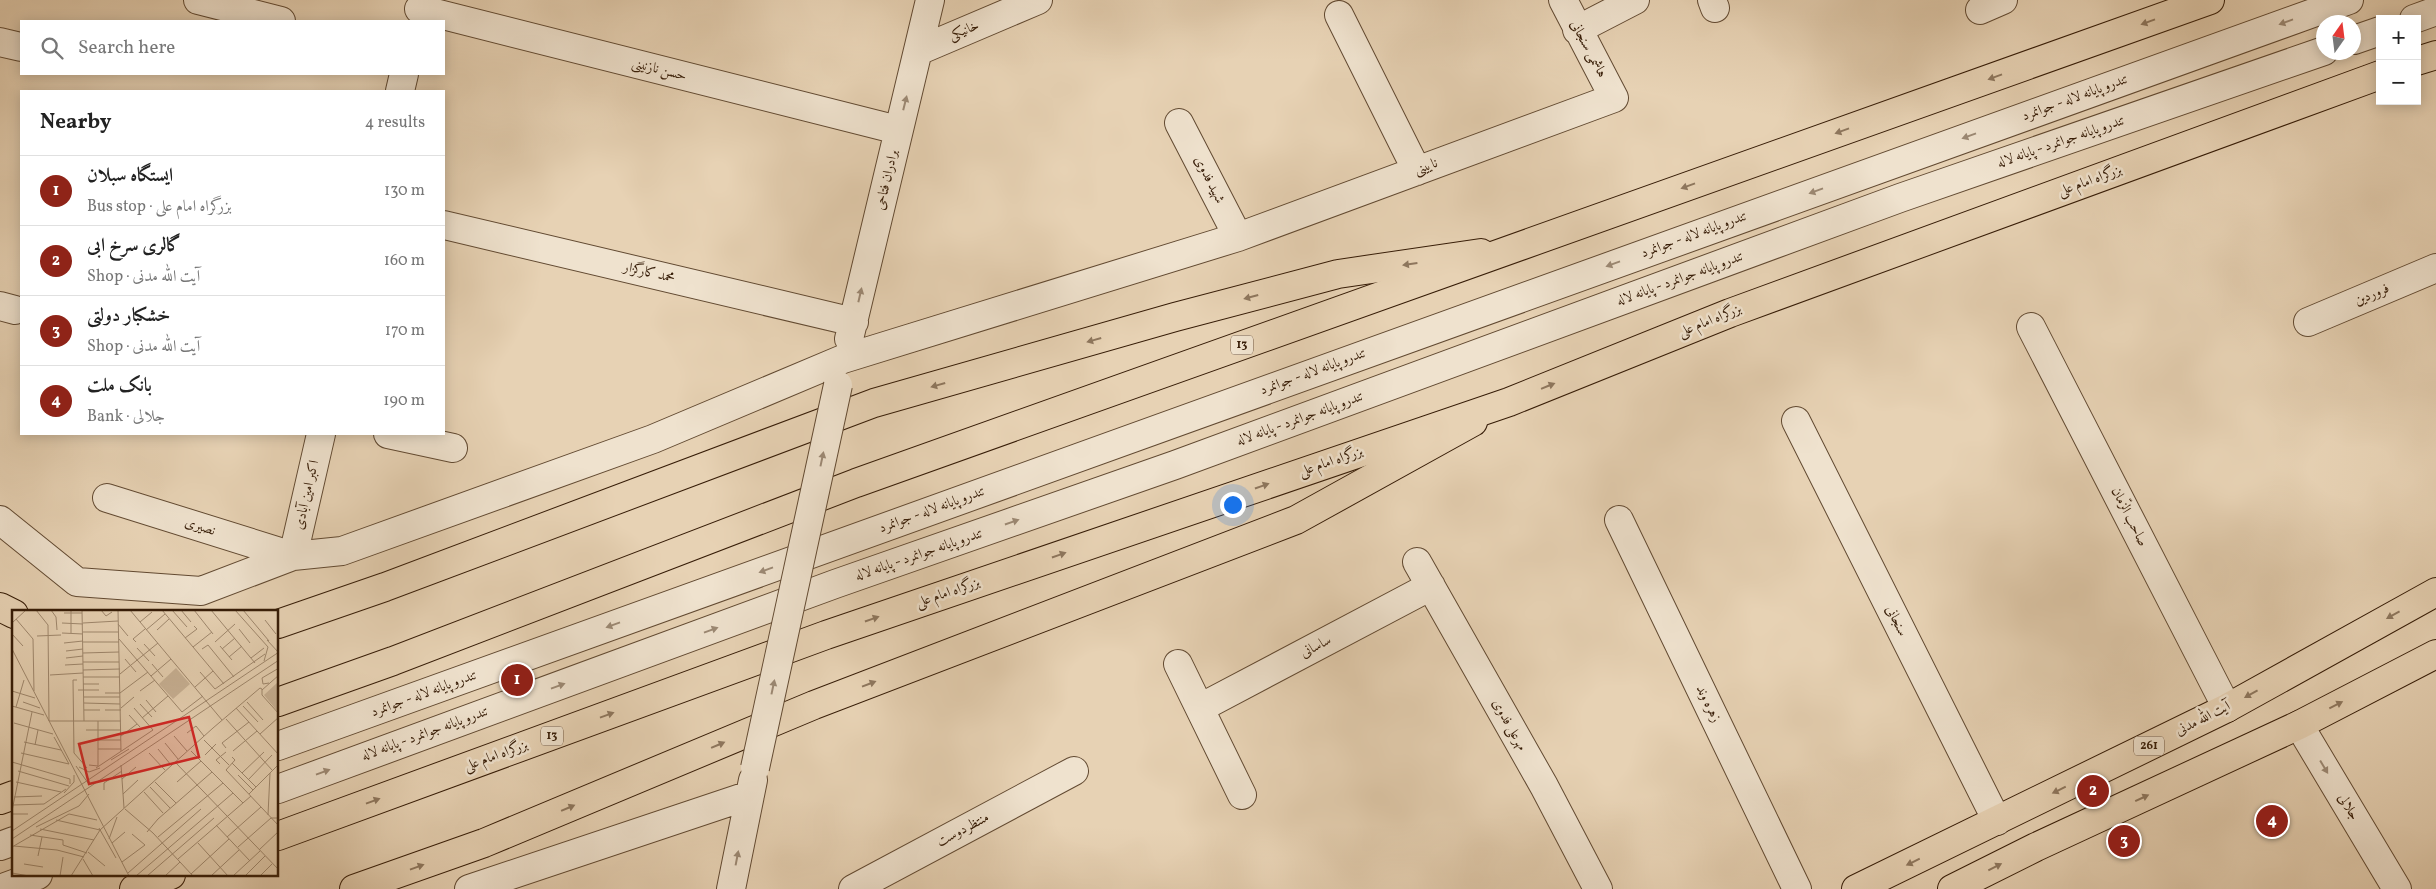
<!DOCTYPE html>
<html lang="en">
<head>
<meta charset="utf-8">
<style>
	body { margin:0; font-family:Vollkorn,Amiri,serif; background:#f6f6f6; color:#222 }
	.controls { position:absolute; right:15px; top:15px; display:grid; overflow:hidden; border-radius:0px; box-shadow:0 2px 12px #0003 }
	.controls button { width:45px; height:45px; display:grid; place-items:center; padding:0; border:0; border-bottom:1px solid #e0e0e0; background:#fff; color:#222; font:25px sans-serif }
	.compass { position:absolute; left:2316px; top:15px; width:45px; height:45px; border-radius:50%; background:#fff; box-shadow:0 2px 12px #0003; rotate:14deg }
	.you { position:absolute; left:1232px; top:504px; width:18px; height:18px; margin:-12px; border:4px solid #fff; border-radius:50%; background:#1a73e8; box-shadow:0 0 0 8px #1a73e833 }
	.badge { display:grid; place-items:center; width:32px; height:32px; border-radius:50%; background:#8f2418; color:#fff; font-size:16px; font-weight:700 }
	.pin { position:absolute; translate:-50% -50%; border:2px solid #fff; box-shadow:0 1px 5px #0006 }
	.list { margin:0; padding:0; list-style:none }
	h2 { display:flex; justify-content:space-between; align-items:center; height:65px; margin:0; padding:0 20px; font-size:21px }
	h2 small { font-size:16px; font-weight:400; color:#767676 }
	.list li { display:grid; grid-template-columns:32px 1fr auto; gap:15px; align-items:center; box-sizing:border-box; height:70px; padding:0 20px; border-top:1px solid #e0e0e0 }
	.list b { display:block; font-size:19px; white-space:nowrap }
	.list p { margin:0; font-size:16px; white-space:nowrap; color:#767676 }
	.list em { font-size:16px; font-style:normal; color:#767676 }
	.icon { flex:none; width:28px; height:28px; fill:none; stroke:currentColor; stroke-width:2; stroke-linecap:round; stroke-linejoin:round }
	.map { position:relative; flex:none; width:2436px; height:889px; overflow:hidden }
	.search { position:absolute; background:#fff; box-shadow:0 2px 12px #0003; left:20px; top:20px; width:425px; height:55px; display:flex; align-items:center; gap:12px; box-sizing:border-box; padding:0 18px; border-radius:0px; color:#767676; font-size:19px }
	.panel { position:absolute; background:#fff; box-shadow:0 2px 12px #0003; left:20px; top:90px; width:425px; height:345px; border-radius:0px }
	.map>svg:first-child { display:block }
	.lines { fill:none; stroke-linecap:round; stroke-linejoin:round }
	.minor-casing { stroke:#624a32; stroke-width:30 }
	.major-casing { stroke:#361c07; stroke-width:30 }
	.highway-casing { stroke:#361c07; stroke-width:30 }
	.minor { stroke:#efe2ce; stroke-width:28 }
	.major { stroke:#e7d2b4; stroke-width:28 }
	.highway { stroke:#e7d2b4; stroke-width:28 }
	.minor-bridge-casing { stroke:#624a32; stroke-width:30; stroke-linecap:butt }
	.minor-bridge { stroke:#efe2ce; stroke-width:28 }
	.oneway { fill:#8e775e }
	.oneway2 { fill:#9c8974 }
	.labels { text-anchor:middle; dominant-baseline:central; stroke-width:5; stroke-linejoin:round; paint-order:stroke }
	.shield { fill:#efe2ce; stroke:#6e5743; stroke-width:1 }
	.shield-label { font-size:12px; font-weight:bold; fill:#361c07 }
	.street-label { font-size:14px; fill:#361c07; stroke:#efe2ce }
	.inset-road { fill:none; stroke:#a0896f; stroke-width:1 }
	.view { fill:#d62828; fill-opacity:0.15; stroke:#d62828; stroke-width:2.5 }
	.inset-edge { fill:none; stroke:#361c07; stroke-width:2.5 }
</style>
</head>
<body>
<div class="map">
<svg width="2436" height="889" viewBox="0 0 2436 889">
	<rect width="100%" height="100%" fill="#e7d2b4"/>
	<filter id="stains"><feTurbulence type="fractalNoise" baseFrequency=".004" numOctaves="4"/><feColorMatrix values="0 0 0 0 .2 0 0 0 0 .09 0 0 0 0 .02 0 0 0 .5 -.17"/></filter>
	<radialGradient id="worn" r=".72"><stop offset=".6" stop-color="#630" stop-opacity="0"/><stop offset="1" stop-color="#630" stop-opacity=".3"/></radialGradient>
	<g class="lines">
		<defs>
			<path id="minor" d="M198 0 281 21
				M1712 0 1715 8
				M419 9 898 130
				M1980 10 2003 0
				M1339 15 1417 171
				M2414 19 2436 11
				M1577 30 1635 0
				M2354 40 2380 31
				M0 42 21 47
				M918 51 1038 0
				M400 91 404 74
				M1179 123 1238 237
				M444 225 854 322
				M0 306 15 310
				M2308 322 2436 268
				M2031 327 2227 708
				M849 339 930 0
				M1796 421 1997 821
				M388 434 453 448
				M107 498 293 556 321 434
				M0 520 77 582 201 591 293 556 342 551 653 439 843 359 1238 237 1614 98 1563 0
				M1619 520 1797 889
				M1417 562 1544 786 1598 889
				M1178 664 1242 795
				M1200 708 1431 586
				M2299 725 2397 889
				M278 746 2349 0
				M278 789 835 584 1175 465 1900 198 2324 51
				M0 846 14 841
				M0 889 38 875
				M469 889 750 795
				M731 889 753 780
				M853 889 1074 771"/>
			<path id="major" d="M0 607 14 614
				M278 624 385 587 874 403 1175 317 1338 274 1481 253
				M354 889 484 843 814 705 1296 520 1473 422
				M1856 889 2227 708 2436 592
				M1952 889 2036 847 2299 725 2436 654"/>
			<path id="highway" d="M2417 61 2436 55
				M278 702 393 661 856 483 2210 0
				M0 800 14 795
				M278 836 826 635 1509 402 1730 313 2380 75
				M134 889 171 875"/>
		</defs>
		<use href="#minor" class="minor-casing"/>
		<use href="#major" class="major-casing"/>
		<use href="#highway" class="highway-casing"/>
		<use href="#minor" class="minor"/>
		<use href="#major" class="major"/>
		<use href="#highway" class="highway"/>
		<defs>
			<path id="minor-bridge" d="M755 768 838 385"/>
		</defs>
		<use href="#minor-bridge" class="minor-bridge-casing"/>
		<use href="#minor-bridge" class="minor-bridge"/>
	</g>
	<defs><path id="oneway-solid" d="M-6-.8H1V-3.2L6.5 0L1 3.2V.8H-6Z" transform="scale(1.25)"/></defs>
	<g class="oneway">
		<use href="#oneway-solid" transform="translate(2148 22) rotate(160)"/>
		<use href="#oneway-solid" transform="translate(1995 77) rotate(160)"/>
		<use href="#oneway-solid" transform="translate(1842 131) rotate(160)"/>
		<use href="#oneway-solid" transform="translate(1688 186) rotate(160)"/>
		<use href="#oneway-solid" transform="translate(1410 264) rotate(172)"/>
		<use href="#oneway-solid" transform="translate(1251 297) rotate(165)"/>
		<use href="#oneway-solid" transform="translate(1094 340) rotate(164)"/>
		<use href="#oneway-solid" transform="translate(938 385) rotate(164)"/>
		<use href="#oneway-solid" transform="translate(1548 386) rotate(-22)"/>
		<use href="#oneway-solid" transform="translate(1262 486) rotate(-19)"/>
		<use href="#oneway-solid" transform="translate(1059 555) rotate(-19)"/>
		<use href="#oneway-solid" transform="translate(2393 615) rotate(151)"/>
		<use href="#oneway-solid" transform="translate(872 619) rotate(-19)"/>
		<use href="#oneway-solid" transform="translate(869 684) rotate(-21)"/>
		<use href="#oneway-solid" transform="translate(2251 694) rotate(151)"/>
		<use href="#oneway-solid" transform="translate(2336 705) rotate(-27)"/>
		<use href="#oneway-solid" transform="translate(607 715) rotate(-20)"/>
		<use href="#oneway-solid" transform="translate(718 745) rotate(-23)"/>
		<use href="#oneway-solid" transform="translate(2059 790) rotate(154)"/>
		<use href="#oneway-solid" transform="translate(2142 798) rotate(-25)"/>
		<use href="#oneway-solid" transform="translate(373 801) rotate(-20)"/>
		<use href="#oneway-solid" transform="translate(568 808) rotate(-23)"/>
		<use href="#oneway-solid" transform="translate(1913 862) rotate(154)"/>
		<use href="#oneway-solid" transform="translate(417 867) rotate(-20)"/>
		<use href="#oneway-solid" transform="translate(1995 867) rotate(-27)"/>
	</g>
	<g class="oneway2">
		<use href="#oneway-solid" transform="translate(2286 22) rotate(160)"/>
		<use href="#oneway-solid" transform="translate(905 103) rotate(-76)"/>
		<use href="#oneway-solid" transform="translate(1969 136) rotate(160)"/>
		<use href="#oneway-solid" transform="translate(1816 191) rotate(160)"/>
		<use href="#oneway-solid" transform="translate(1613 264) rotate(160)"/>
		<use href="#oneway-solid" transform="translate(860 295) rotate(-77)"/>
		<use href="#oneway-solid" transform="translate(822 459) rotate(-78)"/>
		<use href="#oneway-solid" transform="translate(1012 522) rotate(-19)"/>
		<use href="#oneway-solid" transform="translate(766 570) rotate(160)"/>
		<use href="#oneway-solid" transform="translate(613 625) rotate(160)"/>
		<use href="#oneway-solid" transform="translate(711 630) rotate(-20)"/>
		<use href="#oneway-solid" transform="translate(558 686) rotate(-20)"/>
		<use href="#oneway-solid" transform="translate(773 687) rotate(-78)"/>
		<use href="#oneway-solid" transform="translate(2324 767) rotate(59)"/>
		<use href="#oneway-solid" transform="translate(323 772) rotate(-20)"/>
		<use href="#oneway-solid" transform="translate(737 858) rotate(-79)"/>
	</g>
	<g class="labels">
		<g class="shield">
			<rect x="1231" y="335.5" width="22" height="19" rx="4"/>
			<rect x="541" y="726.5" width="22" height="19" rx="4"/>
			<rect x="2134" y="736.5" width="30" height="19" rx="4"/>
		</g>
		<g class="shield-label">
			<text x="1242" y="345">13</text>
			<text x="552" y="736">13</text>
			<text x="2149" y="746">261</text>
		</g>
		<g class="street-label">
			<text transform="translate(964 31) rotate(-23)">خانیکی</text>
			<text transform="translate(1588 49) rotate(62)">هاشمی سنجانی</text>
			<text transform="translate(659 70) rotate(14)">حسن نازنینی</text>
			<text transform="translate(2075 98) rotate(-20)">تندرو پایانه لاله - جوانمرد</text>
			<text transform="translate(2061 142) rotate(-19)">تندرو پایانه جوانمرد - پایانه لاله</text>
			<text transform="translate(1426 167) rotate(-20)">نایینی</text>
			<text transform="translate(887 180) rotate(-77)">برادران فتاحی</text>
			<text transform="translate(1209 180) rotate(63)">شهید فدوی</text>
			<text transform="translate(2090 181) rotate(-20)">بزرگراه امام علی</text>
			<text transform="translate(1694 235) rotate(-20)">تندرو پایانه لاله - جوانمرد</text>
			<text transform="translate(649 273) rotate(13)">محمد کارگزار</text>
			<text transform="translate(1680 279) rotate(-20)">تندرو پایانه جوانمرد - پایانه لاله</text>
			<text transform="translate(2372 295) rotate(-23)">فروردین</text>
			<text transform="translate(1710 321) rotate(-22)">بزرگراه امام علی</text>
			<text transform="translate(1313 372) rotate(-20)">تندرو پایانه لاله - جوانمرد</text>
			<text transform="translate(1300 419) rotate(-20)">تندرو پایانه جوانمرد - پایانه لاله</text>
			<text transform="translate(1331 462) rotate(-19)">بزرگراه امام علی</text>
			<text transform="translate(307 495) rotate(-77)">اکبر امین آبادی</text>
			<text transform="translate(932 510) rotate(-20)">تندرو پایانه لاله - جوانمرد</text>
			<text transform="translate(2129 517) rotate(63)">صاحب الزّمان</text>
			<text transform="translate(200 527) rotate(18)">نصیری</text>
			<text transform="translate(919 555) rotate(-19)">تندرو پایانه جوانمرد - پایانه لاله</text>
			<text transform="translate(948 593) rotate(-19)">بزرگراه امام علی</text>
			<text transform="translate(1896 621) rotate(63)">سنجانی</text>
			<text transform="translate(1316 647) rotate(-28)">ساسانی</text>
			<text transform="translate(424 694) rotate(-20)">تندرو پایانه لاله - جوانمرد</text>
			<text transform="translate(1708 704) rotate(64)">زهره وند</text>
			<text transform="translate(2203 719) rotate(-27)">آیت الله مدنی</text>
			<text transform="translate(1509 725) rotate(61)">مهرعلی فدوی</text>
			<text transform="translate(425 734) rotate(-20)">تندرو پایانه جوانمرد - پایانه لاله</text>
			<text transform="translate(496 756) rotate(-20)">بزرگراه امام علی</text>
			<text transform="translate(2348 807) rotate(59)">جلالی</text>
			<text transform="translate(963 830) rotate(-28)">منتظردوست</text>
		</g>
	</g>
	<g transform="translate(12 610)">
		<rect width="266" height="266" fill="#e7d2b4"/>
		<path d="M164 58 178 74 161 89 147 74ZM266 72V102L252 85Z" fill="#c9b397"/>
		<path class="inset-road" d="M24 0 36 15 37 111H109M39 0 44 7 45 20M59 0V23M70 0 72 111M89 0 94 6 100 2M106 0 109 141M118 0 210 110M150 0 212 74M160 0 175 17M169 0 179 12M182 0 201 24M199 0 243 53M223 0 256 37 252 51M231 0 257 31M52 3H70M4 9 21 29 22 81M253 10 264 24M128 12 140 2M0 13 14 0M50 13 71 14M71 13 106 11M106 14 116 26M227 19 238 33M134 20 153 4M145 20 157 9M71 22H106M50 23 71 24M0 24 11 36M25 26 49 25M173 28 185 19 182 16M107 29 170 102 191 86M255 30 267 43M71 32H107M124 32 121 29 133 19M203 32 223 14M52 33 71 31M132 34 143 46M208 36 220 50M181 37 200 22M125 38 137 51M0 39 117 266M190 39 196 35 222 67M210 39 223 28M54 41 71 39M71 43 107 42M217 47 230 36M54 48 71 46M239 48 252 38M113 49 124 62M71 52H107M140 54 151 67M53 55 71 54M71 60 108 59M188 62 203 79 253 44M108 64 146 33M38 65 71 63M139 66 159 49M71 67H108M65 70H61L62 143 75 158M257 73 251 74 250 68 267 58M71 74H87M183 77 201 61M250 79V85L267 104M66 80H87M250 80 267 65M0 81 23 88M128 81 143 70M93 83H108L136 62M72 87H108M134 90 144 102M11 92 28 98M235 92 251 110M72 93 108 94M128 94 140 107M0 96 32 105M231 96 246 112M4 97 12 70M109 98 122 87M224 98 267 145M72 100H88M93 100H109M117 105 128 117M130 108 156 86M214 109 260 160M2 113 41 124M74 120H109M175 123 184 116 192 126M248 124 267 107M109 126 125 114M162 126 175 141M42 127 57 154M86 130H109M192 130 217 155M12 132 49 140M153 133 166 149M23 135 26 120M214 138 210 133 237 112M86 139H109M146 139 159 155M179 141 231 193M221 141 245 121M9 143 57 154M137 143 153 160M193 145 204 134M220 147 223 150 214 160 267 216M99 150 117 139M0 152 58 169V174M164 153 267 260M220 153 244 177M208 154 204 150 214 142M77 155 86 156V111M109 155 112 198M64 156 76 173M67 157 77 162 88 158M84 158 141 120 122 98M6 161 57 176M230 163 252 142M226 165 241 180M110 169 124 157M236 170 260 145M4 172 49 182M143 172 164 193M165 172 189 151M138 177 158 198M92 180V173L110 161M132 182 151 203M52 183 62 172V165M111 184 126 170M237 184 267 154M2 187 30 186M1 195 32 194 54 179M113 199 141 223 181 266M0 201 20 102M0 204H16M256 205 258 163M44 210 88 220M204 215 238 251M24 217 67 196 77 184M87 218 104 248M28 219 82 230M0 221 267 42M135 222 146 209 200 162M18 225 51 230V235L75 243M146 227 211 173M215 227 249 197M0 229 267 50M97 229 105 207M100 233 113 222M186 233 216 266M2 236 45 240 72 247M0 237 57 204 85 210M226 237 259 208H267M247 240 267 221M76 242 93 256M26 246 30 227M71 249 81 266M166 249 239 186M110 252 133 235 120 224M12 254 31 257M0 263 17 266M116 263 189 199M179 264 217 229M48 266 51 247M59 266 88 220 201 118 248 78 250 79M124 266 221 183M135 266 202 208M153 266 168 252M199 266 227 240M221 266 248 241M233 266 253 246M248 266 260 254"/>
		<path class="view" d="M177 107 187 147 77 174 67 134Z"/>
		<rect width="266" height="266" class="inset-edge"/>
	</g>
	<rect width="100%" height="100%" filter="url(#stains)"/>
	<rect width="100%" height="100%" fill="url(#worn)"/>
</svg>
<div class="controls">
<button>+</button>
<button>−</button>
</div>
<svg class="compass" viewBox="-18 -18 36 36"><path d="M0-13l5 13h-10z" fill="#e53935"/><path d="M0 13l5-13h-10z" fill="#767676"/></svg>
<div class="you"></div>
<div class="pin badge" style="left:517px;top:680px">1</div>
<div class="pin badge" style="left:2093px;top:791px">2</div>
<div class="pin badge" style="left:2124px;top:841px">3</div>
<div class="pin badge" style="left:2272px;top:821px">4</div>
<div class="search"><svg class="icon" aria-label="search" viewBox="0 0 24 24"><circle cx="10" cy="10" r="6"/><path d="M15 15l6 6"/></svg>Search here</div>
<section class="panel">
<h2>Nearby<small>4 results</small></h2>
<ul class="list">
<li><span class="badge">1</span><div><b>ایستگاه سبلان</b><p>Bus stop · بزرگراه امام علی</p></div><em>130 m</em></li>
<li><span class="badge">2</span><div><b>گالری سرخ ابی</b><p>Shop · آیت الله مدنی</p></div><em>160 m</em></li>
<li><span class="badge">3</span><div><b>خشکبار دولتی</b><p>Shop · آیت الله مدنی</p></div><em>170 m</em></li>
<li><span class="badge">4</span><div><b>بانک ملت</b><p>Bank · جلالی</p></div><em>190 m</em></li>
</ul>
</section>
</div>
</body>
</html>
